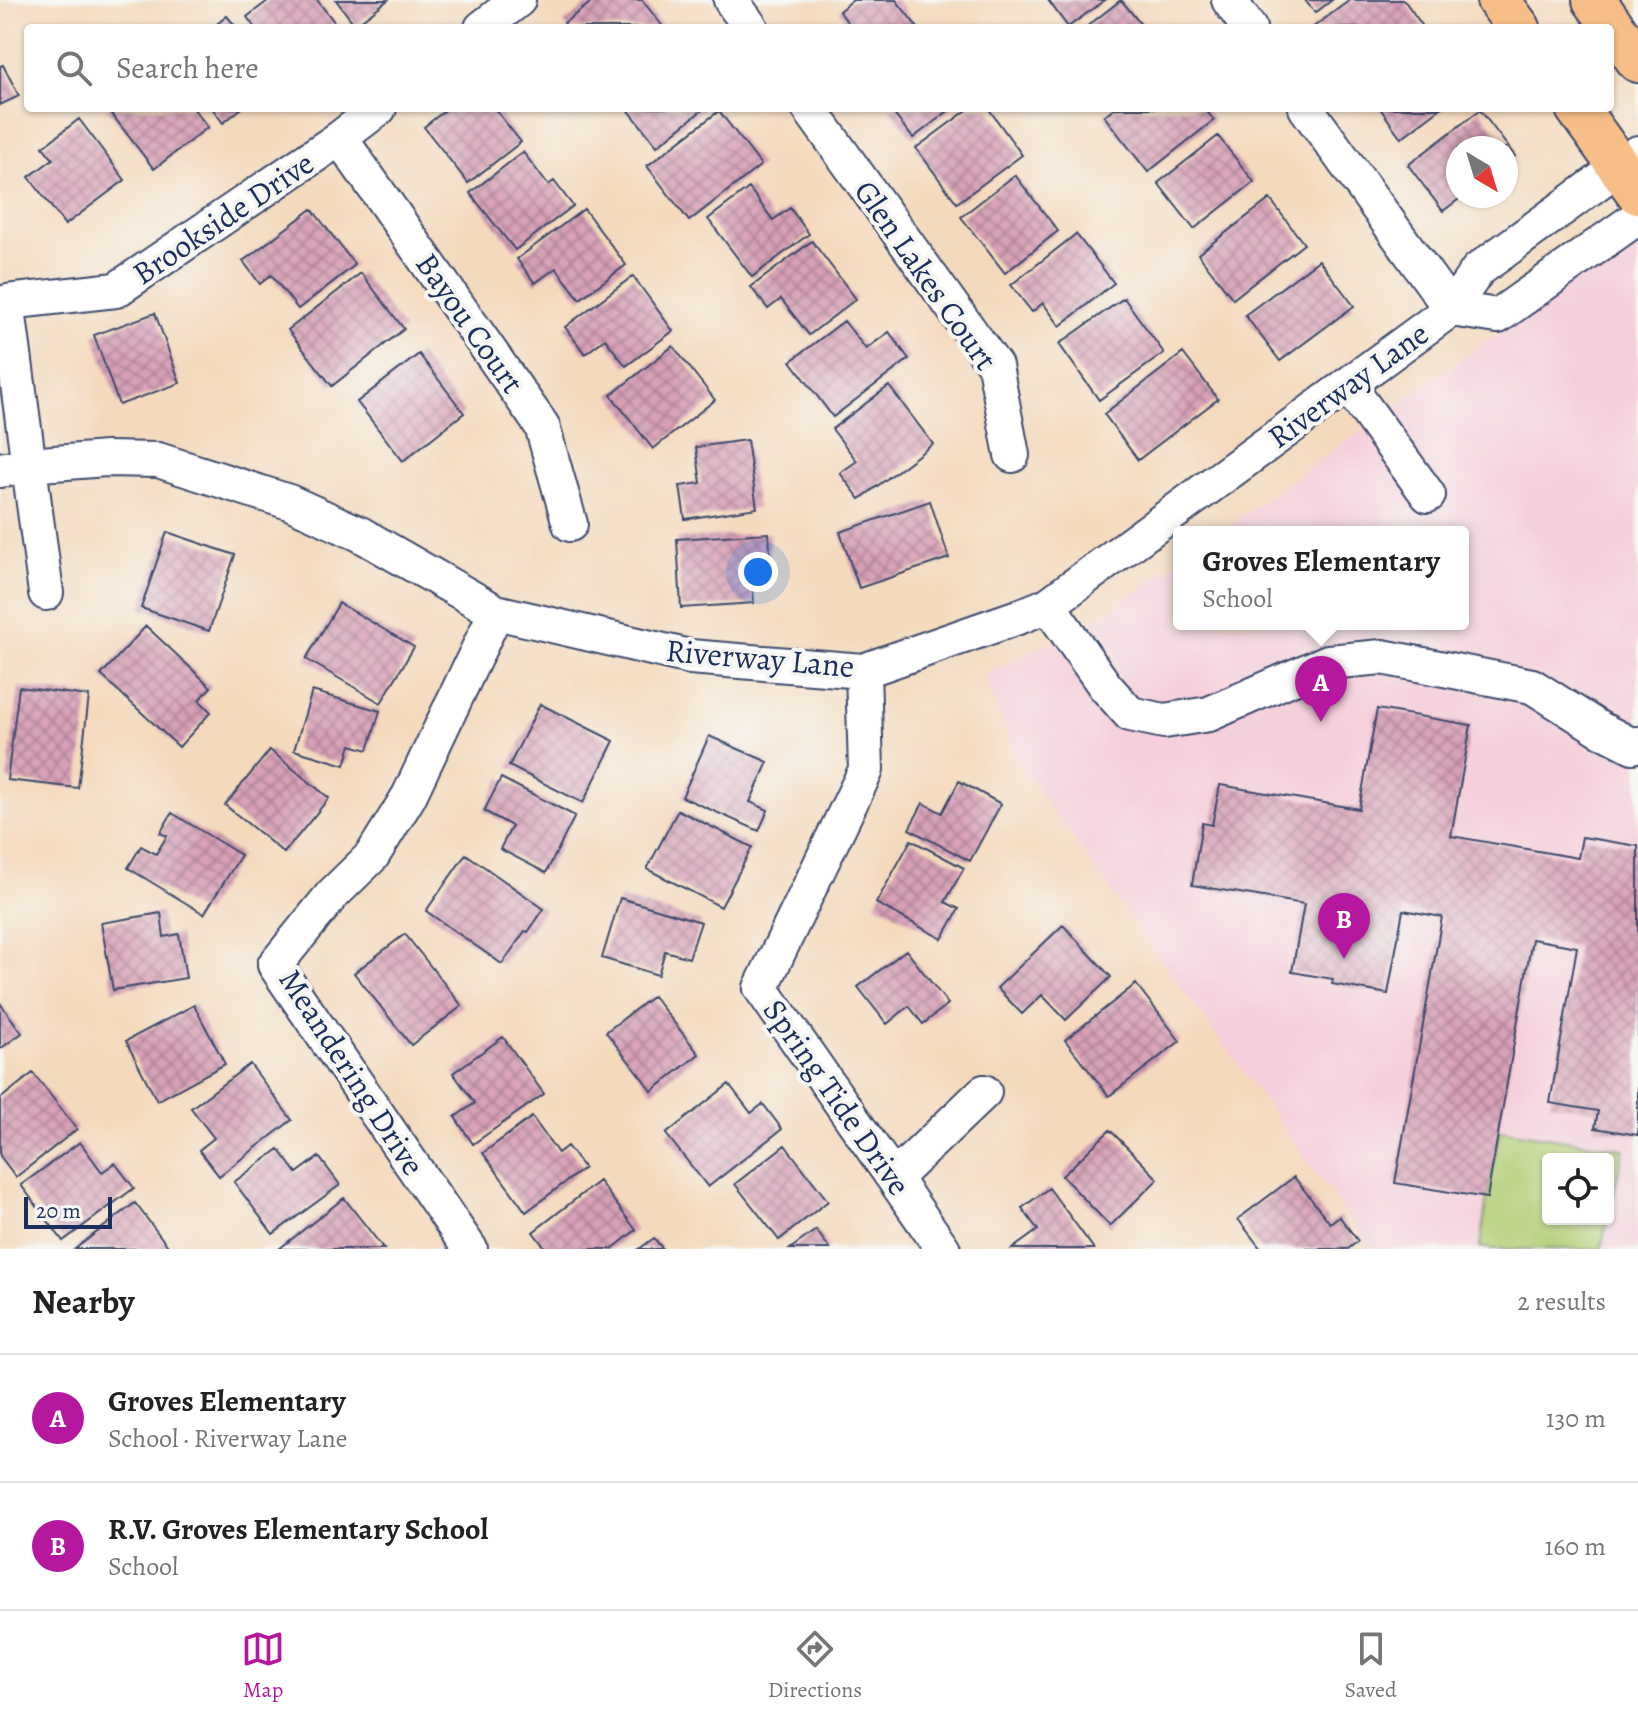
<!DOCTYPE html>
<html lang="en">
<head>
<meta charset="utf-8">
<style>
	body { margin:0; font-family:Alegreya,serif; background:#f2f2f2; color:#222 }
	.controls { position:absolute; right:24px; bottom:24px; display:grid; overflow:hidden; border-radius:8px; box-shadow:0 2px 6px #0004 }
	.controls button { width:72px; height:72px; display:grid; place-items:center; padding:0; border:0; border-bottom:2px solid #e0e0e0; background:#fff; color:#222; font:40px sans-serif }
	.compass { position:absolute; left:1446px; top:136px; width:72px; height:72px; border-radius:50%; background:#fff; box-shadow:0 2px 6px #0004; rotate:142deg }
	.scale { position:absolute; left:24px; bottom:20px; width:88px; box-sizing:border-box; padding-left:8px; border:4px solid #1b2f5e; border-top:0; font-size:22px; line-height:28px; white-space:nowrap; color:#1b2f5e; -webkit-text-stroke:6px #f6f6f2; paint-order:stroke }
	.you { position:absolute; left:758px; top:572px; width:28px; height:28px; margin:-20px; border:6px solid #fff; border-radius:50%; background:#1a73e8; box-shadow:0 0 0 12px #1a73e833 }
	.badge { display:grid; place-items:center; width:52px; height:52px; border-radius:50%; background:#b5179e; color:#fff; font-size:26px; font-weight:700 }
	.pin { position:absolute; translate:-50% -66px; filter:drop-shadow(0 2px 4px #0008) }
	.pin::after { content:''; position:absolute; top:42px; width:28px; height:24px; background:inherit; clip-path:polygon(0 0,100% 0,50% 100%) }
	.popup { position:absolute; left:1173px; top:526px; width:296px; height:104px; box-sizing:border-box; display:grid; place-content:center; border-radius:8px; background:#fff; filter:drop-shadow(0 2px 6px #0005); font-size:26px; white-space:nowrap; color:#767676 }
	.popup b { font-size:30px; color:#222 }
	.popup::after { content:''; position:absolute; left:50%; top:100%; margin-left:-16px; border:16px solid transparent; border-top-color:#fff }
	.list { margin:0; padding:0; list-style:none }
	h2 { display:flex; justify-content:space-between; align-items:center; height:104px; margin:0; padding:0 32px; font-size:34px }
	h2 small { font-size:26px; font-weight:400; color:#767676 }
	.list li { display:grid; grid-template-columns:52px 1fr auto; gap:24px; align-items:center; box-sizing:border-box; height:128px; padding:0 32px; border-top:2px solid #e0e0e0 }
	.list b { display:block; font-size:30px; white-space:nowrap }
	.list p { margin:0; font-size:26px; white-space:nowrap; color:#767676 }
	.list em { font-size:26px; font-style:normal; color:#767676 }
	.icon { flex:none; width:44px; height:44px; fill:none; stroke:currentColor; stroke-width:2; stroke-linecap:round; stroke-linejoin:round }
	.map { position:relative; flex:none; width:1638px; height:1249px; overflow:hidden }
	.search { position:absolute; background:#fff; box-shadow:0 2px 6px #0004; left:24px; right:24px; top:24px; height:88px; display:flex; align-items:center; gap:20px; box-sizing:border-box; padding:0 28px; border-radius:8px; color:#767676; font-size:30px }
	.sheet { height:360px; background:#fff }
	nav { display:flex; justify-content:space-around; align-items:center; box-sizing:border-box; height:112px; border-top:2px solid #e0e0e0; background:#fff; font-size:22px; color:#767676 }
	nav a { display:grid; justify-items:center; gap:4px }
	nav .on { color:#b5179e }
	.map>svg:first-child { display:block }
	.built { fill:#f5cfdb; fill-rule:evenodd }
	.pitch { fill:#b2ce75; stroke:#667e6a; stroke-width:2; fill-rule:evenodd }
	.building { fill:url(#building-cross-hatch) }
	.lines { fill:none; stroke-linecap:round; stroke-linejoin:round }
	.minor-casing { stroke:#3c496c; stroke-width:38 }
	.major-casing { stroke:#3c496c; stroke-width:46 }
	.minor { stroke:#fff; stroke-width:34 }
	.major { stroke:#f7be87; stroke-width:42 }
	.labels { text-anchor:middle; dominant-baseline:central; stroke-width:8; stroke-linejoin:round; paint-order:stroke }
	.street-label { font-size:32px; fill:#1b2f5e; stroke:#f6f6f2 }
</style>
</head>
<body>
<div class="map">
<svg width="1638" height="1249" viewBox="0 0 1638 1249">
	<defs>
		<pattern id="building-cross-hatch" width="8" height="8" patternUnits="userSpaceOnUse" patternTransform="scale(2)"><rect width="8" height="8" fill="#d8a1b7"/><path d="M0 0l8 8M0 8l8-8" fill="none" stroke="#ae8498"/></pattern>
	</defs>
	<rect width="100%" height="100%" fill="#f6f6f2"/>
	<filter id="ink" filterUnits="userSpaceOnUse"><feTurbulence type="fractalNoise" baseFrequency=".0125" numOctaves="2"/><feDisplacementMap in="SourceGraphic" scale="16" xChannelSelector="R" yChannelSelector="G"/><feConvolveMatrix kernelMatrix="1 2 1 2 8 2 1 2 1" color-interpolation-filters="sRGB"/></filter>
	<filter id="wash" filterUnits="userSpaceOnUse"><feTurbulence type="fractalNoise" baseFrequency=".006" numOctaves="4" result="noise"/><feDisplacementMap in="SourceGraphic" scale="32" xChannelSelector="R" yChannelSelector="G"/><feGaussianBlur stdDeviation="1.8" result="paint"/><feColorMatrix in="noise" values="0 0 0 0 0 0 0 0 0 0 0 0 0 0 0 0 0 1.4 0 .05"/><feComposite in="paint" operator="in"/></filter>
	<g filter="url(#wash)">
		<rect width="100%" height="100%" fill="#f4dabd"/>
		<path class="built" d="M1631 235 1638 244V1249H1372L1022 768 984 675 1105 615 1179 561V624H1463V532H1220L1533 308ZM1548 1159H1608V1219H1548Z"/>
		<path class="pitch" d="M1500 1130 1624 1149 1601 1249H1491L1480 1247 1487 1198ZM1548 1159H1608V1219H1548Z"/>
		<g id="blocks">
			<path class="building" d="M269 0H317L339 28H255L247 17Z
				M336 0H388L355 25Z
				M594 0H642L664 28H568L564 23Z
				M853 0H896L918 28H852L839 11Z
				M1048 0H1105L1068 27Z
				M1121 0 1144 28H1085Z
				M1305 0H1332L1315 13Z
				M1350 0H1404L1424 28H1312Z
				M227 16 237 28H212Z
				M3 65 19 96 0 105V66Z
				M107 108H193L208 127 154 169Z
				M212 108H242L223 123Z
				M448 108H494L521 142 468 183 424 127Z
				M627 108H705L657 146Z
				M889 108H952L913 138Z
				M970 108H988L1022 155 957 203 916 148Z
				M1114 108H1204L1214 120 1148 172 1104 116Z
				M1380 108H1441L1401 138Z
				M1480 110 1515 156 1506 163V148H1458V196H1463L1443 211 1408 165Z
				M719 111 761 165 689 221 647 166Z
				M79 119 125 180 65 225 29 177 53 159 43 147Z
				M1218 136 1254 182 1194 229 1158 183Z
				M523 152 548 185 554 181 573 206 515 250 470 193Z
				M1015 175 1058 231 1005 273 961 217Z
				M749 188 773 220 790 208 809 234 752 277 708 219Z
				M1270 199 1304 244 1233 299 1198 254Z
				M312 209 355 265 298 309 271 275 260 284 243 261Z
				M584 209 626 265 580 299 556 268 535 283 517 259Z
				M1076 234 1114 283 1060 326 1043 303 1032 312 1011 285Z
				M812 241 856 299 809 335 781 299 768 309 751 287Z
				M1319 260 1354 306 1280 361 1245 315Z
				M361 273 404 329 332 386 288 330Z
				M633 276 673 331 626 366 605 339 585 354 565 327Z
				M1124 298 1164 353 1099 400 1059 344Z
				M155 313 180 383 119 405 94 335Z
				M844 321 866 349 889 332 909 359 833 417 791 361Z
				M673 346 715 400 653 449 611 395Z
				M1183 353 1218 399 1138 460 1104 414Z
				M419 354 464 413 403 461 357 402Z
				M889 386 933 444 860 499 840 473 857 461 832 429Z
				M747 440 757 508 685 519 680 486 701 483 696 447Z
				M930 501 949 558 859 588 840 532Z
				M167 532 235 555 209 631 141 608Z
				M769 533 771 574 752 576 754 603 681 608 677 539Z
				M339 603 414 647 381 703 306 659Z
				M146 626 211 687 199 700 211 712 179 747 101 675Z
				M19 687 89 696 78 788 7 780Z
				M312 691 380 711 368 750 351 745 345 765 294 750Z
				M540 704 614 741 583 803 509 766Z
				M1377 709 1471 725 1451 836 1578 858 1582 837 1638 846V1135L1595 1128 1598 1111 1550 1103 1577 947 1532 939 1487 1198 1395 1183 1442 917 1403 910 1388 994 1332 984 1333 979 1292 972 1304 904 1192 885 1202 823 1212 825 1220 785 1359 809Z
				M709 736 768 762 750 802 768 810 759 831 682 797Z
				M270 750 329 798 284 853 225 805Z
				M501 778 575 816 546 873 500 849 512 826 484 811Z
				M959 781 1001 804 970 861 909 829 923 803 942 813Z
				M678 810 752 847 721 907 647 869Z
				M172 813 241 855 204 914 128 868 141 846 156 854 167 836 160 833Z
				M911 840 964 868 945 902 959 909 942 939 876 903Z
				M466 854 544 909 528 932 525 931 502 964 426 911Z
				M620 898 701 922 689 958 665 951 658 975 602 958Z
				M161 913 164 937 179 934 186 978 113 990 101 923Z
				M1063 925 1111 977 1066 1020 1042 995 1022 1014 997 988Z
				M405 934 462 1006 411 1045 354 973Z
				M906 950 948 1004 923 1024 909 1006 887 1024 858 987Z
				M1136 984 1180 1041 1109 1096 1065 1040Z
				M653 996 699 1054 652 1091 606 1032Z
				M0 1003 22 1033 0 1049Z
				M194 1005 225 1064 157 1101 126 1041Z
				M503 1037 544 1094 473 1144 455 1117 475 1103 453 1073Z
				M250 1064 292 1120 219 1176 199 1150 214 1138 191 1108Z
				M33 1073 77 1129 16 1177 0 1156V1099Z
				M729 1084 751 1113 763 1104 782 1129 708 1187 666 1134Z
				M532 1117 558 1153 567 1146 584 1168 526 1212 483 1153Z
				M1110 1130 1158 1179 1110 1226 1062 1176Z
				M80 1142 102 1172 115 1163 134 1188 63 1241 21 1185Z
				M785 1145 828 1201 779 1240 735 1184Z
				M279 1149 297 1173 319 1157 340 1185 273 1234 234 1182Z
				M1294 1177 1330 1223 1339 1216 1358 1241 1348 1249H1261L1238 1219Z
				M599 1181 636 1230 612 1249H546L533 1232Z
				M1049 1188 1094 1249H1012L1038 1230 1022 1208Z
				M344 1198 384 1249H279Z
				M135 1203 170 1249H75Z
				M816 1230 830 1249H790Z
				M654 1238 663 1249H639Z"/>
		</g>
	</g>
	<g filter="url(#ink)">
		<use href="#blocks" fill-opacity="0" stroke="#3c496c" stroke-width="2"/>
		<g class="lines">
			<defs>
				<path id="minor" d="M731 0 751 28
					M1229 0 1249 28
					M482 28 518 0
					M809 108 995 366 1012 455
					M1306 108 1451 309
					M340 138 542 426 570 524
					M1451 309 1498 316 1638 217
					M1348 385 1428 495
					M0 470 28 465 106 459 158 460 289 502 360 534 496 612 690 657 863 671 1021 616 1048 605 1451 309 1478 270 1638 153
					M46 593 7 302 116 290 340 138 379 108
					M1048 605 1105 686 1130 714 1164 721 1209 714 1328 662 1382 657 1532 686 1600 729 1633 746 1638 744
					M863 671 866 770 761 988 943 1249
					M894 1178 984 1092
					M470 1249 275 965 332 895 372 856 409 796 496 612"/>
				<path id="major" d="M1498 0 1519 28
					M1594 0 1638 61
					M1577 108 1638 193"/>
			</defs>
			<use href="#minor" class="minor-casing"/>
			<use href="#major" class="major-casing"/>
			<use href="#minor" class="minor"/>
			<use href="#major" class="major"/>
		</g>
	</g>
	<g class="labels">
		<g class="street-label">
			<text transform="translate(223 218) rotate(-34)">Brookside Drive</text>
			<text transform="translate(926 275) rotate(55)">Glen Lakes Court</text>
			<text transform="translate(470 323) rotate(55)">Bayou Court</text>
			<text transform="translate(1348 385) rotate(-36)">Riverway Lane</text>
			<text transform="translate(760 658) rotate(5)">Riverway Lane</text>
			<text transform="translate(352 1072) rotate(57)">Meandering Drive</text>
			<text transform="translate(837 1097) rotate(55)">Spring Tide Drive</text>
		</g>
	</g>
</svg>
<div class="controls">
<button><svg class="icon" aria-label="locate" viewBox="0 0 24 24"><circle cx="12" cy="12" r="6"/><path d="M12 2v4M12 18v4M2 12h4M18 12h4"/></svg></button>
</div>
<svg class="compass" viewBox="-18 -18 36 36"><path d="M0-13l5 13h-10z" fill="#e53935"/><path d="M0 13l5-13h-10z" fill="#767676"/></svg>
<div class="scale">20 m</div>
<div class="you"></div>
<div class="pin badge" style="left:1321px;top:722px">A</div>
<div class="popup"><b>Groves Elementary</b>School</div>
<div class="pin badge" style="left:1344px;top:959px">B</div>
<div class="search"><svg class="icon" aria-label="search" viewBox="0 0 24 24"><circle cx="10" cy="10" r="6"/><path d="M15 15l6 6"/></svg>Search here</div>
</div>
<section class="sheet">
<h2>Nearby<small>2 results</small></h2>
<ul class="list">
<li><span class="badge">A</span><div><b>Groves Elementary</b><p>School · Riverway Lane</p></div><em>130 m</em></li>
<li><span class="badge">B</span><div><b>R.V. Groves Elementary School</b><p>School</p></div><em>160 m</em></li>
</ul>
</section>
<nav>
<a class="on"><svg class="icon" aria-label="map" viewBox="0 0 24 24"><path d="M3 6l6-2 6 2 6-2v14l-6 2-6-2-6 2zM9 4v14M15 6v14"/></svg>Map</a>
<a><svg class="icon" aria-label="directions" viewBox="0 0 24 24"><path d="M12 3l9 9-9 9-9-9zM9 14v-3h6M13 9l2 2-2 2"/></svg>Directions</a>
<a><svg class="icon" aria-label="saved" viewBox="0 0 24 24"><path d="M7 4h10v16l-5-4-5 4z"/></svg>Saved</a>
</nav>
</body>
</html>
